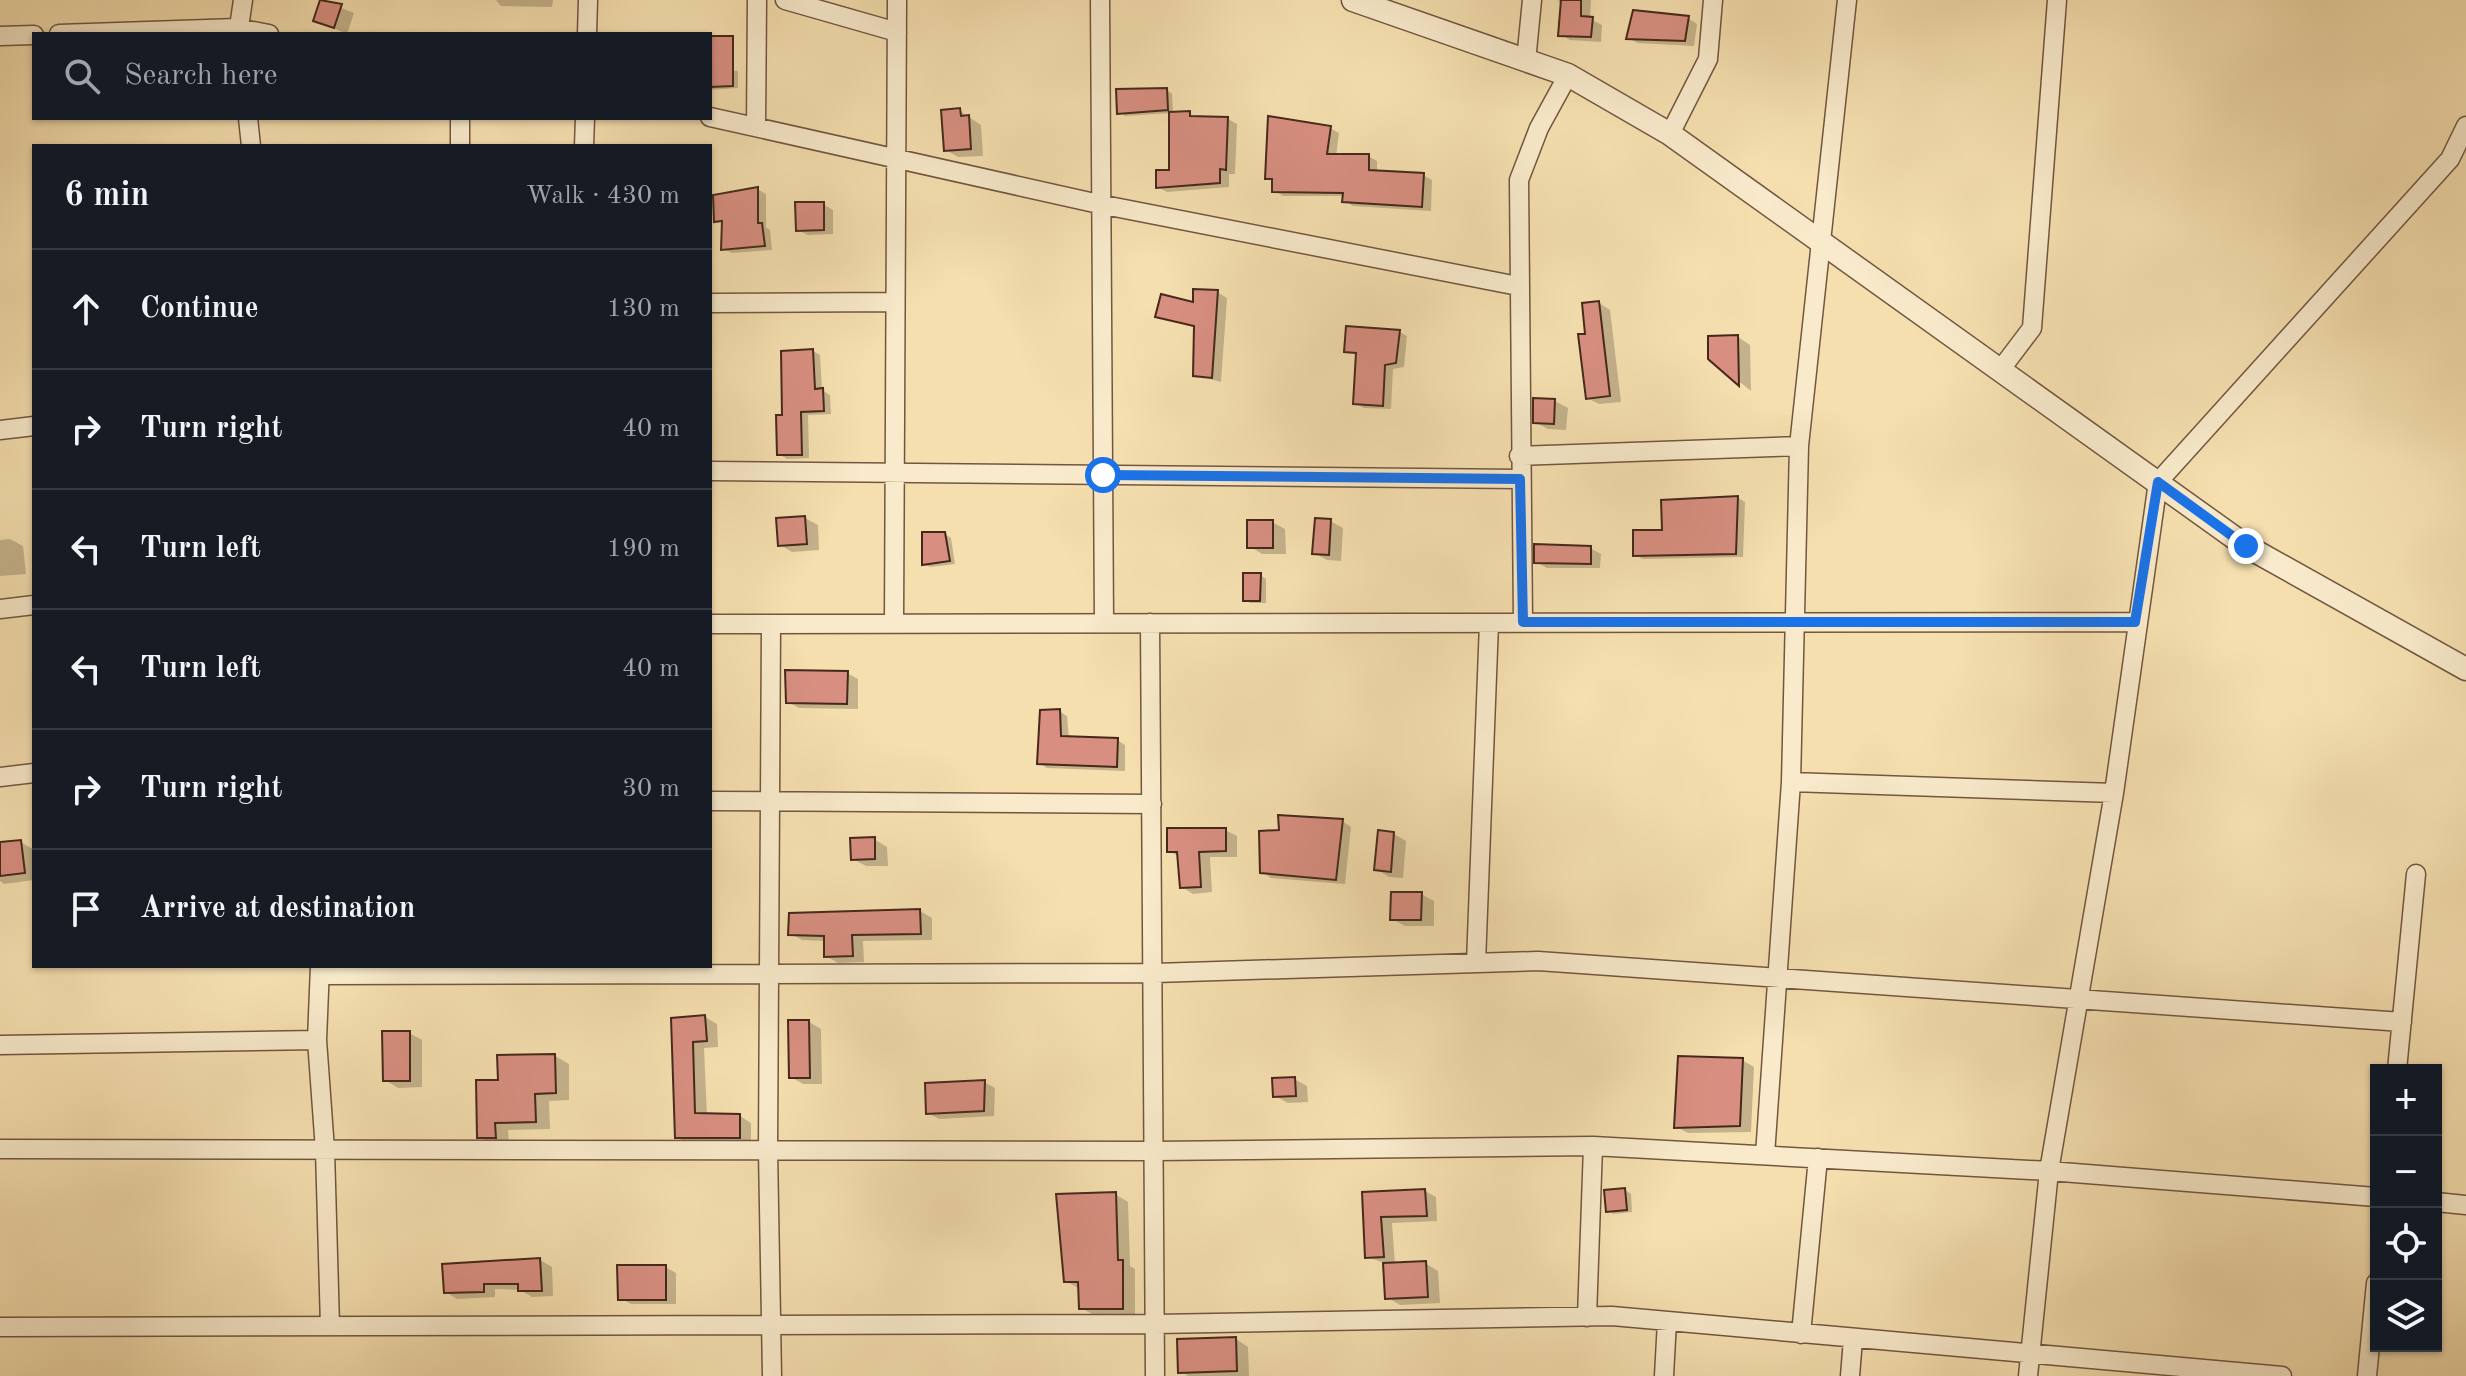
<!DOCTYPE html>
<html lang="en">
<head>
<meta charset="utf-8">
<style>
	body { margin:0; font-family:"Old Standard TT",serif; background:#242831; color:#f1f3f6 }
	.controls { position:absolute; right:24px; bottom:24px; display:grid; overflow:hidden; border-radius:0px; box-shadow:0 2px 6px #0004 }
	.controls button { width:72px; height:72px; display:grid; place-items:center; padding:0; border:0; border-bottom:2px solid #363941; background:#171b24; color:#f1f3f6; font:40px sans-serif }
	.stop { position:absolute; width:24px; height:24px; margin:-18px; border:6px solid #1a73e8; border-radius:50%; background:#fff }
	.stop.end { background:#1a73e8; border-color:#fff; box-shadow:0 2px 8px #0008 }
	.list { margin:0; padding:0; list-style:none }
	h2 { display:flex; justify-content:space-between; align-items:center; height:104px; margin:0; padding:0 32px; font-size:34px }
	h2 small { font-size:26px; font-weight:400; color:#9ea1a6 }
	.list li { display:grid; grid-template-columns:52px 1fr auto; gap:24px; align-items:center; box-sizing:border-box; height:120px; padding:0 32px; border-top:2px solid #363941 }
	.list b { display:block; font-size:30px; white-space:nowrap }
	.list em { font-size:26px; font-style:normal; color:#9ea1a6 }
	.icon { flex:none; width:44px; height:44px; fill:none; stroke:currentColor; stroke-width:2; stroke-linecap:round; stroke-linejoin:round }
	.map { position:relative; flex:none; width:2466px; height:1376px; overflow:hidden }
	.search { position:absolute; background:#171b24; box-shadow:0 2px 6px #0004; left:32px; top:32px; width:680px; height:88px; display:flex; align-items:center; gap:20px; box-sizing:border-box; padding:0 28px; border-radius:0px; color:#9ea1a6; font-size:30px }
	.panel { position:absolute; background:#171b24; box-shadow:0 2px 6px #0004; left:32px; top:144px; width:680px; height:824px; border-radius:0px }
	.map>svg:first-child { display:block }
	.shadow { fill:#0003 }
	.building { fill:#d88f81; stroke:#46281b; stroke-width:2 }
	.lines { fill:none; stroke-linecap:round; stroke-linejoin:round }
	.minor-casing { stroke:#725640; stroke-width:21 }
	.tertiary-casing { stroke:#725640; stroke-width:25 }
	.minor { stroke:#f8eacb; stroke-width:18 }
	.tertiary { stroke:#f8eacb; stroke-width:22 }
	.route { stroke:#1a73e8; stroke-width:10 }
</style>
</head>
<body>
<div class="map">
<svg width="2466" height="1376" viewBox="0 0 2466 1376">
	<rect width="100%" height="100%" fill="#f5dfaf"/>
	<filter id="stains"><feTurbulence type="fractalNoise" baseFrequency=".0025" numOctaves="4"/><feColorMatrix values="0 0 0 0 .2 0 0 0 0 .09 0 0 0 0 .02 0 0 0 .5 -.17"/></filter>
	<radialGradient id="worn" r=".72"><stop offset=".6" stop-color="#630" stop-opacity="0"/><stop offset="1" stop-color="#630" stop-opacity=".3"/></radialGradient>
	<path class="shadow" d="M322 0 354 13 347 34 315 20Z
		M496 0H553L552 7 501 6Z
		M1558 0H1591L1590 19 1602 25 1601 42 1570 40 1560 34 1562 9Z
		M1688 18 1697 24 1694 46 1638 43 1628 38Z
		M710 68 738 71V88L710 90Z
		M1167 90 1172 94 1173 114 1228 119 1237 124 1235 174H1229V187L1167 192 1158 187 1171 172V113L1125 116 1119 112Z
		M960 111 981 125 983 156 958 157 946 150Z
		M1330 128 1339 133 1336 156H1368L1377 161V172L1423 175 1432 180 1431 211 1353 206 1345 201V196H1283L1274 190V182L1267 178Z
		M757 189 766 194V227L770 230 772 250 732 253 723 249 724 224 716 220 742 195V190Z
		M823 204 833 210V234L808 235 798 230Z
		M1217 292 1227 298 1221 382 1195 375 1196 328 1157 316 1194 305Z
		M1599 303 1610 310 1621 402 1599 404 1587 398V335Z
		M1399 332 1407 336 1404 367 1393 369 1391 409 1364 408 1355 403 1358 355 1346 350Z
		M1738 337 1750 345 1751 391 1710 358Z
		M813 351 820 355 822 390 830 395 831 414 808 415 809 458 787 459 779 454Z
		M1555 401 1568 408 1566 430 1548 429 1535 422Z
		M1738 498 1745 502 1743 557 1643 559 1635 555 1664 532Z
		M805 518 818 525 819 550 792 552 779 544Z
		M1330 521 1343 528 1341 561 1327 560 1314 553Z
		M1272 522 1285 529 1286 554H1262L1249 546Z
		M945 534 951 538 955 564 930 567 924 564Z
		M10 539 23 546 26 574 0 576V540Z
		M1590 548 1601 554 1600 568H1547L1536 562Z
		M1260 575 1266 579V603H1250L1245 599Z
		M847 673 858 679V709L799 708 788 702Z
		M1059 711 1067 716 1069 738 1117 740 1125 745V771L1047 768 1039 763Z
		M1342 821 1351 827 1345 884 1271 878 1262 872Z
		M1225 830 1237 836V857H1210L1212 892 1193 894 1182 887 1180 857 1169 851Z
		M1394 834 1406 841 1403 878 1389 877 1376 869Z
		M874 839 887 847 888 866H866L853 859Z
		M20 842 33 849 34 880 4 884 0 881V844Z
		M1421 894 1434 901V926H1405L1392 919Z
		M920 911 932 918V940L863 941 864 962 838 963 826 956V941L802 940 790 933Z
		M705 1017 717 1024 718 1047 704 1048 707 1116H740L751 1123V1144H689L677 1137 673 1020Z
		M809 1022 821 1029 822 1084H803L791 1077Z
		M409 1033 422 1040V1087L398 1088 385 1080Z
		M555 1056 569 1064V1100L549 1101 550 1129 508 1130 509 1145H493L479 1137 500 1082Z
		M1742 1060 1754 1067 1751 1132 1688 1133 1677 1127Z
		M1294 1079 1307 1086 1308 1102 1288 1103 1275 1096Z
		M984 1082 995 1088 994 1116 939 1119 928 1113Z
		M1625 1190 1631 1194 1632 1212 1614 1214 1608 1211Z
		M1425 1191 1436 1197 1437 1221 1392 1223 1395 1264 1425 1263 1438 1271 1440 1303 1400 1305 1387 1297 1385 1263 1367 1257 1364 1194Z
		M1115 1194 1128 1202 1130 1266 1135 1269V1315H1094L1081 1308 1078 1288 1066 1281Z
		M540 1260 552 1267 553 1296 532 1297 520 1290 495 1289V1297L457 1299 446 1292Z
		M665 1267 676 1273V1304H631L620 1298Z
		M1236 1339 1248 1347 1249 1376H1188L1180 1371Z"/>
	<path class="building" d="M320 0 342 4 334 28 313 21Z
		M1561 0H1581V16L1593 17 1591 37 1558 36Z
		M1633 10 1689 16 1685 41 1626 39Z
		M710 36H733V86L710 87Z
		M1167 88 1168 110 1117 114 1116 89Z
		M960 108 961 116 969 115 971 149 944 151 941 110Z
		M1190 111V116L1228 117 1226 170 1220 169V183L1156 188V170H1169V112Z
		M1268 116 1331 126 1327 154H1369V170L1424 173 1422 207 1342 202 1343 193 1272 192V179H1265Z
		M758 187V223H762L765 246 721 250 722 221 714 222 713 195Z
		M795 202H824V230L796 231Z
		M1193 289 1218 290 1212 378 1193 376 1194 326 1155 317 1161 294 1193 302Z
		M1599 301 1610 396 1586 399 1578 334H1585L1582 303Z
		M1346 326 1400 330 1396 363 1385 365 1383 406 1353 404 1356 353 1344 352Z
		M1738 335 1739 386 1708 359V336Z
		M813 349 815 389 823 388 824 411 801 412 802 455H777L776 415H782L781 351Z
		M1533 398 1555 399 1554 424 1533 423Z
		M1738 496 1736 554 1633 556V530H1662L1661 500Z
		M805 516 807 544 778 546 776 518Z
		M1315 518 1331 519 1329 555 1312 554Z
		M1247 520H1273V548H1247Z
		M922 532H945L950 561 922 565Z
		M1534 544 1591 546V564L1534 563Z
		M1243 573H1261L1260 601H1243Z
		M785 670 848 671 847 704 786 703Z
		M1060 709 1061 736 1118 738 1117 767 1037 764 1040 710Z
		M1278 815 1343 819 1336 880 1260 873 1259 831 1279 830Z
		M1167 828H1226V851L1199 852 1201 887 1180 888 1177 852H1167Z
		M1378 830 1394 832 1391 872 1374 870Z
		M875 837V859L851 860 850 838Z
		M21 840 25 873 0 876V842Z
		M1391 892H1422L1421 920H1390Z
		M920 909 921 934 852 935 853 956 824 957V936L788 935 789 913Z
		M705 1015 707 1041 693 1042 695 1113 740 1114V1138H675L671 1018Z
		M788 1020H809L810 1078H789Z
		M382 1031H410V1081H383Z
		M555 1054 556 1093 535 1094 536 1122 495 1123 496 1138H477L476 1080H498L497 1055Z
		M1678 1056 1743 1058 1740 1126 1674 1128Z
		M1295 1077 1296 1096 1273 1097 1272 1078Z
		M985 1080 984 1111 926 1114 925 1083Z
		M1625 1188 1627 1210 1606 1212 1604 1190Z
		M1425 1189 1427 1216 1381 1217 1384 1257 1365 1258 1362 1192Z
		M1116 1192 1118 1260H1123V1309H1079L1078 1282H1064L1056 1194Z
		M540 1258 542 1291H518V1284H484V1292L444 1293 442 1264Z
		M1426 1261 1428 1297 1385 1299 1383 1263Z
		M617 1265H666V1300H618Z
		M1236 1337 1237 1371 1178 1373 1177 1339Z"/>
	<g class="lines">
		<defs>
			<path id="minor" d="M785 0 897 32
				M1100 0 1104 623
				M59 34 237 28 269 34
				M238 34 243 0
				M587 34 588 0
				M0 36 34 35
				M1526 61 1532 0
				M710 117 1099 204 1518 286
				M248 118 251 146
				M756 127 757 0
				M1670 134 1708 59 1713 0
				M460 146V118
				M584 146 585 118
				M710 303 894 302
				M2001 369 2032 328 2057 0
				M0 430 34 426
				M1519 456 1799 446
				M710 471 1520 479
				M0 609 34 605
				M1523 622 1519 180 1539 128 1568 75
				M894 623 897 0
				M1150 623 1155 1376
				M710 624 2135 622
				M771 624 768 1150 772 1376
				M0 777 34 773
				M1791 782 2114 793
				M710 801 1152 804
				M1476 963 1489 623
				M320 966 317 1040 325 1150 330 1326
				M320 975 1155 973 1538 961 2402 1022
				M0 1045 317 1040
				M2397 1070 2416 874
				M0 1149 1155 1151 1593 1146 2049 1171 2376 1197
				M1765 1155 1791 782 1799 446 1847 0
				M2436 1202 2466 1205
				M1587 1317 1593 1146
				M0 1327 1155 1324 1612 1316 2282 1376
				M1801 1334 1818 1158
				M1664 1376 1667 1321
				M1850 1376 1853 1339
				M2028 1376 2049 1171 2114 793 2158 482 2450 159 2466 126
				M2367 1376 2376 1283"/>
			<path id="tertiary" d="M1353 0 1568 75 1670 134 2246 546 2466 669"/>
		</defs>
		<use href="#minor" class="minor-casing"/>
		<use href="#tertiary" class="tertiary-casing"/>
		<use href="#minor" class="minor"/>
		<use href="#tertiary" class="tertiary"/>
	</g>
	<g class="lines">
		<path class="route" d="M1103 475 1520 479 1523 622H2135L2158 482 2246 546"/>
	</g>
	<rect width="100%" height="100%" filter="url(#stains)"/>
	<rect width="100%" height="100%" fill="url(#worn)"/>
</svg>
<div class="controls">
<button>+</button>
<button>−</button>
<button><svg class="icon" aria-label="locate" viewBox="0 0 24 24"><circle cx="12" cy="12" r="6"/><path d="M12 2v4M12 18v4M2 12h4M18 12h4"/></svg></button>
<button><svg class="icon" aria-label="layers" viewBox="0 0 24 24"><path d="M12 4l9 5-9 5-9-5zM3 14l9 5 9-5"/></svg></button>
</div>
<div class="stop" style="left:1103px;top:475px"></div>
<div class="stop end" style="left:2246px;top:546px"></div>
<div class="search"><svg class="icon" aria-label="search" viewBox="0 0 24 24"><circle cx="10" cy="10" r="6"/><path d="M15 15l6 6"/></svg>Search here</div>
<section class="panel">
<h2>6 min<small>Walk · 430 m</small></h2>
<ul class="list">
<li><svg class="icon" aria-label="ahead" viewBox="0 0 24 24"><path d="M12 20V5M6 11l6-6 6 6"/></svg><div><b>Continue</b></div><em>130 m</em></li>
<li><svg class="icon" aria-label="right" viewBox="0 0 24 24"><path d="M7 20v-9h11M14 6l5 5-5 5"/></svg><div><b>Turn right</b></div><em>40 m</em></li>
<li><svg class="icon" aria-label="left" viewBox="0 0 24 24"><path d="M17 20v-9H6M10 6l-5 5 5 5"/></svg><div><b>Turn left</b></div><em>190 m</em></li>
<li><svg class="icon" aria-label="left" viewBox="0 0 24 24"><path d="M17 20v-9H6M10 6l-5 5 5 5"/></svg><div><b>Turn left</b></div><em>40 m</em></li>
<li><svg class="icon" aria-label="right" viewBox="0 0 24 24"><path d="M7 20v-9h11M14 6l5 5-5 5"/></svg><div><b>Turn right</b></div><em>30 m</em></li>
<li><svg class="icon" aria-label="arrive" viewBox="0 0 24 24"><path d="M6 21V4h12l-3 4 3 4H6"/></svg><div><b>Arrive at destination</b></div></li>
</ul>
</section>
</div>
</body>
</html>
